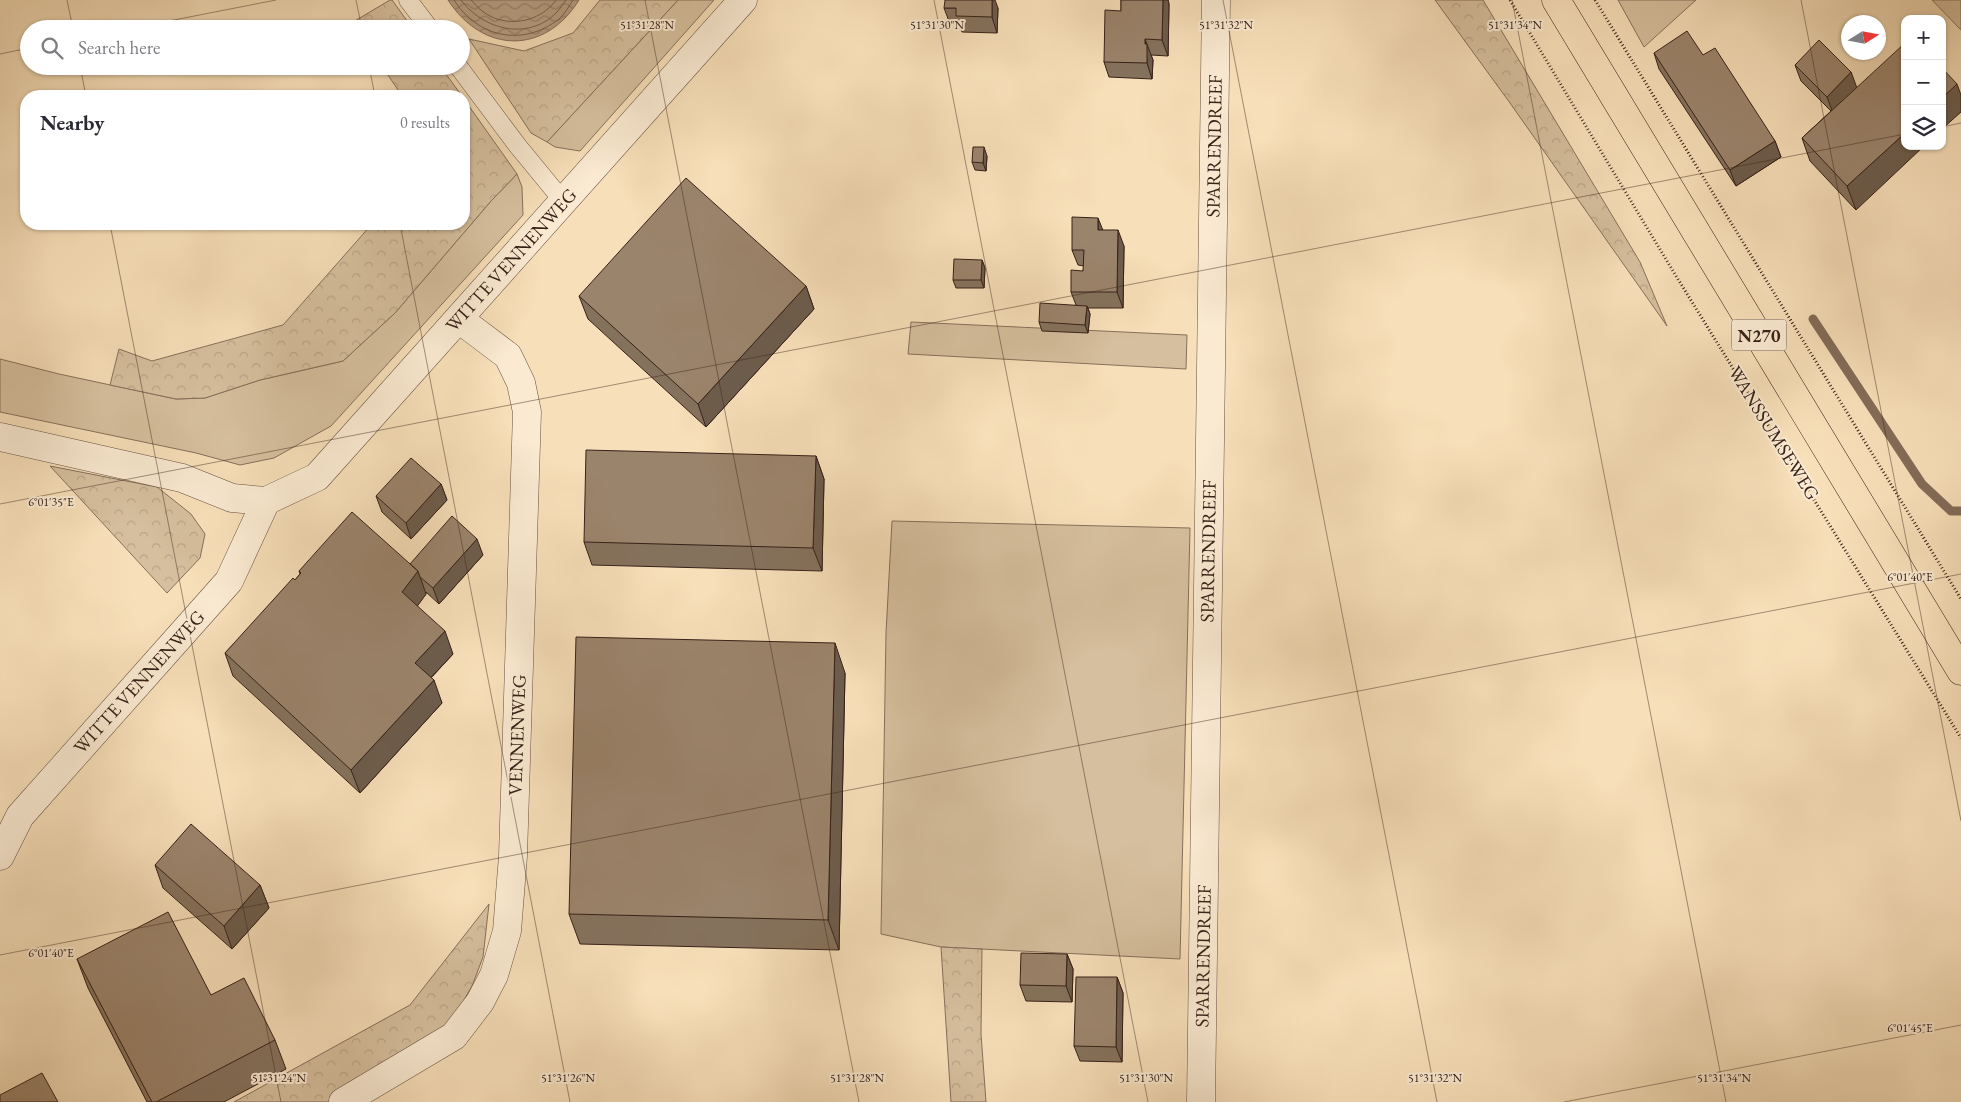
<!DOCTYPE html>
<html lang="en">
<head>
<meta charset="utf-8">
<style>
	body { margin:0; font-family:"EB Garamond",serif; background:#f7f7f7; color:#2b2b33 }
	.controls { position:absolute; right:15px; top:15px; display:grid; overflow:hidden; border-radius:10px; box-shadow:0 1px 4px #0004 }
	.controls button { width:45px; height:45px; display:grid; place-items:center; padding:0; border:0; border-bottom:1px solid #e1e1e2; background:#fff; color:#2b2b33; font:25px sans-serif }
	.compass { position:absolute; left:1841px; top:15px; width:45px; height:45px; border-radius:50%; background:#fff; box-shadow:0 1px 4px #0004; rotate:79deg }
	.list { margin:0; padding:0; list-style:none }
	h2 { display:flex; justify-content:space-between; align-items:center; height:65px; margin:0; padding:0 20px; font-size:21px }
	h2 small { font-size:16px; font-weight:400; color:#7c7c81 }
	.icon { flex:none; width:28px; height:28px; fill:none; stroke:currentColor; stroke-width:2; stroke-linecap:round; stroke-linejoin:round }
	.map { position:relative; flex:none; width:1961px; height:1102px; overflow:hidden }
	.search { position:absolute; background:#fff; box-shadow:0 1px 4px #0004; left:20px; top:20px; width:450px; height:55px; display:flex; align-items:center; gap:12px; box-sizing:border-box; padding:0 18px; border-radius:28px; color:#7c7c81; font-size:19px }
	.panel { position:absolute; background:#fff; box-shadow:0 1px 4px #0004; left:20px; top:90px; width:450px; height:140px; border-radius:20px }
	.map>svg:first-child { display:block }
	.grass { fill:#d6bf9e; stroke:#86705b }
	.forest { fill:url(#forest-crowns); stroke:#86705b }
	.water { fill:url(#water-waves); stroke:#836c58 }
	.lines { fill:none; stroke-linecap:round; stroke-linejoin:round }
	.shore { stroke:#76604d; stroke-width:1 }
	.stream { stroke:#836c58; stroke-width:9 }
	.service-casing { stroke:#675040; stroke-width:19 }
	.minor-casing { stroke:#675040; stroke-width:29 }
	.tertiary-casing { stroke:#675040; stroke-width:29 }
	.primary-casing { stroke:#372118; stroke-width:29 }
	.path { stroke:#372118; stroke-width:3; stroke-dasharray:1 2.5; stroke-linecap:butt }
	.service { stroke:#faead2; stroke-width:18 }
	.minor { stroke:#faead2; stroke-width:28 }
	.tertiary { stroke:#faead2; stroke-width:28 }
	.primary { stroke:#f7dfb9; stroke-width:28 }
	.wall { fill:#85725d; stroke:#372118 }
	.shaded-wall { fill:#6c5c4c; stroke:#372118 }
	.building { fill:#9b846c; stroke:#372118 }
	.ticks { fill:none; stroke:#372118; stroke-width:1; stroke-opacity:0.45 }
	.labels { text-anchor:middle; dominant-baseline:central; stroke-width:4; stroke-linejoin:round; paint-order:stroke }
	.shield { fill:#faead2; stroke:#725d50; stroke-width:1 }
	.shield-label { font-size:18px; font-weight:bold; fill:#372118 }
	.street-label { font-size:19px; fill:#372118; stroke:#faead2 }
	.ticks-label { font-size:12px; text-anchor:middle; fill:#372118; stroke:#faead2; stroke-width:4; stroke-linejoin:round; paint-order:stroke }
</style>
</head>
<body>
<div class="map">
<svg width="1961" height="1102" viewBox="0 0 1961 1102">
	<defs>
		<pattern id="forest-crowns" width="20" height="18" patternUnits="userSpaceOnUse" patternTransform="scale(1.25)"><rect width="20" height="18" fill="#d6bf9e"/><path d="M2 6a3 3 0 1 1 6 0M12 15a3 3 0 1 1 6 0" fill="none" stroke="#b8a487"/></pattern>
		<pattern id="water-waves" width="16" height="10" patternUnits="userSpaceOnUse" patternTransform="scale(1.25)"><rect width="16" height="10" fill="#b69e82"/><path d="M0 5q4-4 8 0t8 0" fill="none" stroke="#958069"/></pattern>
	</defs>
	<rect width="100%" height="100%" fill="#f7dfb9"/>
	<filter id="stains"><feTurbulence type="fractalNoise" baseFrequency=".004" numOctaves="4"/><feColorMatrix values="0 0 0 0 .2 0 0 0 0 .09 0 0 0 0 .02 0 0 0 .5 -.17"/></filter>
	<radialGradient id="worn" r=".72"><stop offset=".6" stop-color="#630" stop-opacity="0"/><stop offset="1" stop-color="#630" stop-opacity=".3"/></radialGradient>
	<path class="grass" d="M678 0H714L580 151 555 147 547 142Z
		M1618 0H1696L1644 47Z
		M1932 0H1961V30Z
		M517 174 522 187 523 215 331 426 274 458 240 465 196 453 0 412V359L59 374 176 399 205 398 260 380 343 361 395 313 491 201Z
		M911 322 1187 335 1186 369 908 354Z
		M892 521 1190 528 1180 959 941 947 881 934 886 633Z"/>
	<path class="forest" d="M390 0H392L413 29H357L353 22Z
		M600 0H678L547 142 531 133 469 39 524 51 573 33Z
		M1435 0H1483L1640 262 1667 326 1510 103Z
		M382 66H440L462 96H402Z
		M464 99 517 174 491 201 395 313 343 361 260 380 205 398 176 399 110 385 119 349 152 361 283 325 372 224H464Z
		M50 466 157 487 191 514 205 534 200 558 167 593Z
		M489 904 483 957 472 986 453 1019 429 1043 365 1084 329 1102H234L410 1005Z
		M941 947 982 949 981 1034 986 1102H951Z"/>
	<path class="water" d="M448 0H579C545 55 483 54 448 0Z"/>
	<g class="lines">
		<path class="shore" d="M454 0C478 38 523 47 559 19 565 14 569 6 573 0
			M461 0C483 30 528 41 556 13 560 9 563 4 566 0
			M471 0C475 4 478 8 482 11 505 29 540 23 556 0"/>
		<path class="stream" d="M1813 319 1922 484 1951 511H1961"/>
		<defs>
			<path id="service" d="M408 0 430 29
				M458 66 517 145 563 201"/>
			<path id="minor" d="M0 856 20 816 229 581 266 501
				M343 1102 454 1036 480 1002 494 975 507 931 513 856 527 412 521 383 508 356 459 319
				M1201 1102 1216 0"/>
			<path id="tertiary" d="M0 437 182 478 232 498 266 501 317 477 743 0"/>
			<path id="primary" d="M1556 0 1961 671"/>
		</defs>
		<use href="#service" class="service-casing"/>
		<use href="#minor" class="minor-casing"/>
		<use href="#tertiary" class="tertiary-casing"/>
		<use href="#primary" class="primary-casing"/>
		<path class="path" d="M1510 0 1676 276 1961 738
			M1595 0 1961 599"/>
		<use href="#service" class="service"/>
		<use href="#minor" class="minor"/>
		<use href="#tertiary" class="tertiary"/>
		<use href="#primary" class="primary"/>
	</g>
	<path class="wall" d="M1121 0H1168L1169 4 1168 56 1151 55 1153 60 1152 79 1109 77 1104 62 1121 11Z
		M944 8H998L997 33 962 32 959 24H950Z
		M1654 53 1703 55 1775 141 1781 157 1736 186 1659 69Z
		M1795 65 1851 72 1856 88V210L1810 161 1802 138 1831 111 1801 81Z
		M987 156 986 171 975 170 972 162Z
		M1103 230 1124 246 1123 308H1088L1090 314 1088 333 1042 331 1039 322 1076 305 1071 292 1083 271 1084 266 1078 265 1072 250Z
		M982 260 985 268 984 288H956L953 280Z
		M806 286 814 309 706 427 588 319 579 296Z
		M816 456 824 479 822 571 592 565 584 542Z
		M441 484 447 500 411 539 382 512 376 496Z
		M483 555 439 604 426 592V594L417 606 453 654 431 678 442 703 360 793 233 676 225 653 295 580 300 574 299 571 410 564Z
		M845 673 839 950 580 944 569 914Z
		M155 865 260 885 269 908 232 949 163 888Z
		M1067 954 1073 969 1072 1002 1026 1001 1020 985Z
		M77 959 211 995 275 1040 286 1069 224 1102H147L88 988Z
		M1117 977 1123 993 1122 1062 1080 1061 1074 1046Z"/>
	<path class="shaded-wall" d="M992 0H995L998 8 997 33 992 17Z
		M1163 0H1168L1169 4 1168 56 1162 40Z
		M1145 39 1153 60 1152 79 1147 63Z
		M1851 72 1857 88 1833 113 1827 97Z
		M1957 84 1961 95V112L1942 129V98Z
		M1905 133V146H1924L1856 210 1847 186Z
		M1775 141 1781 157 1736 186 1730 170Z
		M984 147 987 156 986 171 983 163Z
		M1098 218 1104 233 1098 230Z
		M1118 230 1124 246 1123 308 1117 292Z
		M982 260 985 268 984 288 981 280Z
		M806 286 814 309 706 427 698 404Z
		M1087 306 1090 314 1088 333 1085 325Z
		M816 456 824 479 822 571 813 548Z
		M441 484 447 500 411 539 406 523Z
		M477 539 483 555 439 604 433 588Z
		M418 571 426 594 411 615 402 592Z
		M445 631 453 654 423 686 415 663Z
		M835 643 845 673 839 950 828 920Z
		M434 680 442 703 360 793 351 770Z
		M260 885 269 908 232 949 224 926Z
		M1067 954 1073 969 1072 1002 1066 986Z
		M1117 977 1123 993 1122 1062 1116 1047Z"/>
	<path class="building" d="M945 0H992V17L956 16V8H944Z
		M1121 0H1163L1162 40 1145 39V44H1147V63L1104 62 1105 10 1121 11Z
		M1687 31 1703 55 1715 48 1775 141 1730 170 1654 53Z
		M1819 40 1851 72 1827 97 1795 65Z
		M1905 43V133L1847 186 1802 138Z
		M1942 68 1957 84 1942 98Z
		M973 147H984L983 163 972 162Z
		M686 178 806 286 698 404 579 296Z
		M1072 217 1098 218V230H1118L1117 292H1071V270L1083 271 1084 250H1072Z
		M954 259 982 260 981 280H953Z
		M1040 303 1087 306 1085 325 1039 322Z
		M586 450 816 456 813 548 584 542Z
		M411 458 441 484 406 523 376 496Z
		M352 512 418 571 402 592 445 631 415 663 434 680 351 770 225 653 293 578 295 580 301 573 299 571Z
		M452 516 477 539 433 588 420 577 418 571 410 564Z
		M576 637 835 643 828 920 569 914Z
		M191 824 260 885 224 926 155 865Z
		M168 912 211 995 244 978 275 1040 156 1102H152L77 959Z
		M1021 953 1067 954 1066 986 1020 985Z
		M1076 977H1117L1116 1047 1074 1046Z
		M42 1073 58 1102H0V1095Z"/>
	<path class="ticks" d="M67 0 73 29M356 0 362 29M645 0 859 1102M934 0 1148 1102M1223 0 1437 1102M1512 0 1726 1102M1801 0 1961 821M128 29 276 0M0 54 29 48M80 66 86 96M369 66 375 96M1942 127 1961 123M110 224 281 1102M400 224 570 1102M0 504 1905 134M0 955 1961 574M1564 1102 1961 1025"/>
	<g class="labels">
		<rect class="shield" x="1731.5" y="319.5" width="55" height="31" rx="4"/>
		<g class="shield-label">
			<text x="1759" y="335">N270</text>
		</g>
		<g class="street-label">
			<text transform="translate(1214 146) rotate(-89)">SPARRENDREEF</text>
			<text transform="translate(511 260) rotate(-48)">WITTE VENNENWEG</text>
			<text transform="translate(1774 433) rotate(58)">WANSSUMSEWEG</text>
			<text transform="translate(1208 551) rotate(-89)">SPARRENDREEF</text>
			<text transform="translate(139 682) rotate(-48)">WITTE VENNENWEG</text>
			<text transform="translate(517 735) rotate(-88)">VENNENWEG</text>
			<text transform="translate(1203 956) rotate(-89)">SPARRENDREEF</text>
		</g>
	</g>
	<g class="ticks-label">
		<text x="647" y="29">51°31'28"N</text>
		<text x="937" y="29">51°31'30"N</text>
		<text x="1226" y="29">51°31'32"N</text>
		<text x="1515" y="29">51°31'34"N</text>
		<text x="51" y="506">6°01'35"E</text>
		<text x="1910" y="581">6°01'40"E</text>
		<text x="51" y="957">6°01'40"E</text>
		<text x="1910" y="1032">6°01'45"E</text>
		<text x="279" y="1082">51°31'24"N</text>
		<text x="568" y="1082">51°31'26"N</text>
		<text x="857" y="1082">51°31'28"N</text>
		<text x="1146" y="1082">51°31'30"N</text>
		<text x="1435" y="1082">51°31'32"N</text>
		<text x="1724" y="1082">51°31'34"N</text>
	</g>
	<rect width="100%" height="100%" filter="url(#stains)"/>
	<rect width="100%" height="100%" fill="url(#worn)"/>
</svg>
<div class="controls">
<button>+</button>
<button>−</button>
<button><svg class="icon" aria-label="layers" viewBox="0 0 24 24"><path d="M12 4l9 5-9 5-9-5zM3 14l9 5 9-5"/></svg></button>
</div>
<svg class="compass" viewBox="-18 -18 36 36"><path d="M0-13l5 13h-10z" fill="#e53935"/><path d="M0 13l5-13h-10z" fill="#7c7c81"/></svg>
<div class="search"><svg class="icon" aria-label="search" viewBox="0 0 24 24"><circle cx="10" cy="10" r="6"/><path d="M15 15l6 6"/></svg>Search here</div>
<section class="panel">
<h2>Nearby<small>0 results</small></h2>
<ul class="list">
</ul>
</section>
</div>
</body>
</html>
